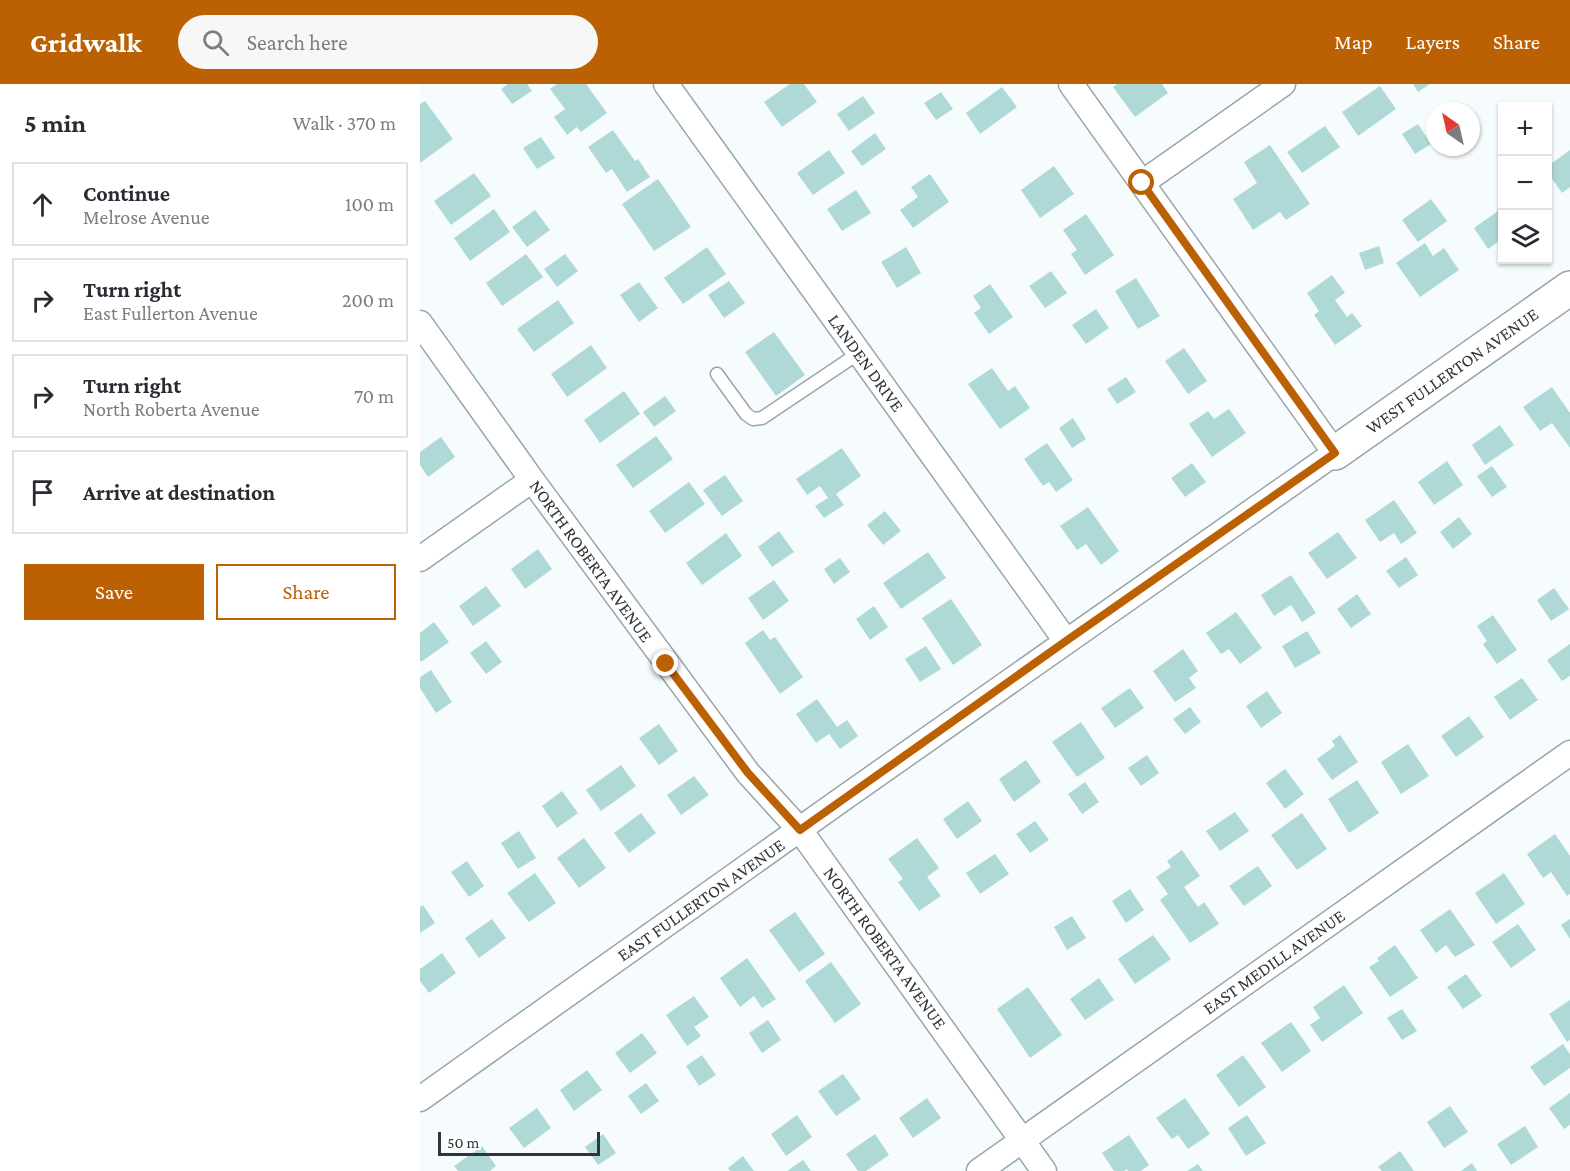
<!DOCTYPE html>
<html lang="en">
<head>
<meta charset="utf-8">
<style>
	body { margin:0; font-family:"Crimson Pro",serif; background:#f7f7f7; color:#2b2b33 }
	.controls { position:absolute; right:18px; top:18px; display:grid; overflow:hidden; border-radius:0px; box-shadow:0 2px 4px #0004 }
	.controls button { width:54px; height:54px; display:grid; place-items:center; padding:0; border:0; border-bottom:2px solid #e1e1e2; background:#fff; color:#2b2b33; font:30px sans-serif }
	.compass { position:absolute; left:1006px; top:18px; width:54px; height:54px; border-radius:50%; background:#fff; box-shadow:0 2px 4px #0004; rotate:326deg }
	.scale { position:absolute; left:18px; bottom:15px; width:162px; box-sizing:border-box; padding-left:6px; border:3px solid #303538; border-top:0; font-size:16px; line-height:21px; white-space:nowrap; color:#303538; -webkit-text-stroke:4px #fff; paint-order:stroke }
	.stop { position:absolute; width:18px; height:18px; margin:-14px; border:4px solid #bc6103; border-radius:50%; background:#fff }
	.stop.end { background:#bc6103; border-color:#fff; box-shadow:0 2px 6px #0008 }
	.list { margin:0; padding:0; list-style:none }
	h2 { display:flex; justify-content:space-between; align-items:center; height:78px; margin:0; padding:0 24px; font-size:26px }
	h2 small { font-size:20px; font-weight:400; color:#7c7c81 }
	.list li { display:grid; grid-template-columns:39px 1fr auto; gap:18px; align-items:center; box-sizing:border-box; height:84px; margin:0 12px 12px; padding:0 12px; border:2px solid #e1e1e2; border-radius:0px }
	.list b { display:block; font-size:22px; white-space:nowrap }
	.list p { margin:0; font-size:20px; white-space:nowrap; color:#7c7c81 }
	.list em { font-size:20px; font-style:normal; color:#7c7c81 }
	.actions { display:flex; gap:12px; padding:18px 24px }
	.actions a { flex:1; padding:14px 0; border:2px solid #bc6103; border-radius:0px; text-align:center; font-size:21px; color:#bc6103 }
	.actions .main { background:#bc6103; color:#fff }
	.icon { flex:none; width:33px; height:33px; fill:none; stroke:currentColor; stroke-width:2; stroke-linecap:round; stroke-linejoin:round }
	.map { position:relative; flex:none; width:1150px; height:1087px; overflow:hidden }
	header { display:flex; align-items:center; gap:36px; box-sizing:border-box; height:84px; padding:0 30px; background:#bc6103; color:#fff }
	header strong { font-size:28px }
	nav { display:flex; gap:33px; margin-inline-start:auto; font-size:21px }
	.search { width:420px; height:54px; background:#f7f7f7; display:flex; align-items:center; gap:15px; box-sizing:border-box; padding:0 21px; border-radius:33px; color:#7c7c81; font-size:22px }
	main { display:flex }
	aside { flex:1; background:#fff }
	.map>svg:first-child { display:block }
	.building { fill:#afd9d6 }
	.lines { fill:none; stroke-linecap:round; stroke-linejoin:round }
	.lane-casing { stroke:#98a5aa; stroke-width:15 }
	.street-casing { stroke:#98a5aa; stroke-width:27 }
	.secondary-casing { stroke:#98a5aa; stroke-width:36 }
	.lane { stroke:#fff; stroke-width:12 }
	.street { stroke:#fff; stroke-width:24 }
	.secondary { stroke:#fff; stroke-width:33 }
	.route { stroke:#bc6103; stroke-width:8 }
	.labels { text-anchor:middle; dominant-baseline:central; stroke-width:4.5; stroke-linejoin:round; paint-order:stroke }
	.street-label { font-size:18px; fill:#303538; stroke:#fff }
</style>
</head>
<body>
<header>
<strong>Gridwalk</strong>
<div class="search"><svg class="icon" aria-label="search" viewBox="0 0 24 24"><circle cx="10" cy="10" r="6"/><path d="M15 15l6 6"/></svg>Search here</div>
<nav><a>Map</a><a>Layers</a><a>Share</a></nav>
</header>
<main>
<aside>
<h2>5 min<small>Walk · 370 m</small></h2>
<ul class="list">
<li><svg class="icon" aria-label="ahead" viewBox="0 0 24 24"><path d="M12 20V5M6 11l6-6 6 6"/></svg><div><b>Continue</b><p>Melrose Avenue</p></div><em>100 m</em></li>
<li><svg class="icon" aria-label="right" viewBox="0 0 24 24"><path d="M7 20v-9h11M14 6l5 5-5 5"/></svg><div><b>Turn right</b><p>East Fullerton Avenue</p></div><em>200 m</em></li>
<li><svg class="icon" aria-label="right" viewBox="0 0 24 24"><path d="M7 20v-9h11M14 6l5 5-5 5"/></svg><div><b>Turn right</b><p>North Roberta Avenue</p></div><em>70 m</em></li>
<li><svg class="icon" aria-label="arrive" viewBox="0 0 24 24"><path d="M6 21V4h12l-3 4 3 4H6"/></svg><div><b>Arrive at destination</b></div></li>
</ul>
<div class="actions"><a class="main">Save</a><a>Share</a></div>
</aside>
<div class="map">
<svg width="1150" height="1087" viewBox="0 0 1150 1087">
	<rect width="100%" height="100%" fill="#f6fcfe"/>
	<path class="building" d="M88 0H107L112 7 92 20 81 5Z
		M137 0H166L187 29 161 48 157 43 147 51 134 33 145 25 130 5Z
		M370 0H384L397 18 362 43 344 18Z
		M697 0H742L748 9 715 33 693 3Z
		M993 0H1010L998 8Z
		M960 2 976 25 938 52 922 28Z
		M582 3 597 23 560 50 546 29Z
		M521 8 533 25 516 36 504 19Z
		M443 12 455 29 429 47 417 30Z
		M5 17 33 55 0 79V20Z
		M998 40 1011 60 995 70 982 50Z
		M905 42 920 63 882 89 867 68Z
		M193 46 215 77 218 75 230 93 207 108 192 85 186 89 168 63Z
		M455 49 466 65 442 82 431 67Z
		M121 53 135 74 117 85 103 64Z
		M850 61 890 120 866 136 860 128 833 146 813 115 837 99 824 78Z
		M1018 63H1036L1024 71Z
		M409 66 425 89 393 111 377 89Z
		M1150 66V103L1142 109 1128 89V82Z
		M634 82 654 110 620 134 601 106Z
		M54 89 71 112 31 141 14 117Z
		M510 90 529 118 493 144 480 126 498 113 491 103Z
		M238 95 271 143 234 167 202 120Z
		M436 106 451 129 422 147 407 125Z
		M1011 115 1027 137 998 158 982 136Z
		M1082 123V155L1068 165 1054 144 1078 127 1077 126Z
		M74 125 90 148 50 177 34 154Z
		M115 126 130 146 107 163 92 143Z
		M666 130 694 171 665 191 651 170 657 166 643 146Z
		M1005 159 1013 172 1024 164 1039 186 1000 213 976 179Z
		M959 162 964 179 945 186 939 169Z
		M287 163 306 190 263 220 244 194Z
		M486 163 501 189 477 204 461 178Z
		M106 170 123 193 82 222 66 199Z
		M145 170 158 187 137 203 124 185Z
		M631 187 647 209 625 224 609 202Z
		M912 191 925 209 915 216 927 233 932 229 942 242 915 261 894 231 899 227 887 209Z
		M716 194 740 232 718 245 695 207Z
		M309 197 325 219 304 234 288 211Z
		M219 198 238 224 219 238 200 211Z
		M570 200 593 233 569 250 554 229 561 224 553 212Z
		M138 216 154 239 114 268 97 245Z
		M676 225 689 244 666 260 652 241Z
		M354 248 385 291 356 312 325 268Z
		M171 261 187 284 147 313 131 290Z
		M764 264 787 297 768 310 745 277Z
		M572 284 588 307 595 302 610 324 580 345 548 300Z
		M706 293 716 308 697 320 687 305Z
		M1132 303 1150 329V364L1132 339 1120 347 1103 323Z
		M204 307 220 330 180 359 164 336Z
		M245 312 256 327 234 343 223 328Z
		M809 325 826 349 792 373 769 340 788 327 794 335Z
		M653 334 666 355 652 364 639 344Z
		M1080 341 1094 361 1065 381 1052 361Z
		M236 352 253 375 213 404 196 381Z
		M21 353 35 373 8 393 0 381V368Z
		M627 359 653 396 636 408 629 398 623 402 604 375Z
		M422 364 441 392 416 410 424 421 404 434 395 422 408 414 400 402 387 411 376 395Z
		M1027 377 1043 401 1014 421 998 398Z
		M772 379 786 398 765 413 751 394Z
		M1072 382 1087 403 1072 413 1057 392Z
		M305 391 323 417 302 432 283 406Z
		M269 398 285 420 245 449 229 427Z
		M974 416 997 449 981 460 974 449 960 458 945 436Z
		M668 423 699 467 681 481 666 460 657 466 640 442Z
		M465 427 481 447 463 461 447 441Z
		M1039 433 1052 450 1033 465 1020 448Z
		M359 447 374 468 352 483 338 463Z
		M918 448 937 474 907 495 888 469Z
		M306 449 322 472 282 501 266 479Z
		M118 465 132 485 105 505 91 485Z
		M508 468 526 494 481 525 463 499Z
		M986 473 998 491 979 504 966 487Z
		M420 474 430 488 414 500 404 485Z
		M871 491 896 529 882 538 871 521 854 532 841 511Z
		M354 496 369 517 343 536 328 514Z
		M66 502 81 522 53 542 39 522Z
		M1134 504 1149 525 1131 537 1117 516Z
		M937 510 951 530 931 544 917 525Z
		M531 515 562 561 533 581 502 534Z
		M454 522 468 543 450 556 436 535Z
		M816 528 842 564 820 580 809 565 801 570 786 549Z
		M1073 531 1097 566 1077 580 1063 560 1067 557 1057 542Z
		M14 538 29 558 1 578 0 576V549Z
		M343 546 350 556 355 553 383 593 360 610 325 559Z
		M887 547 901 569 875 584 862 562Z
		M66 557 82 578 66 590 50 569Z
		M1150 560V592L1142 597 1127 576Z
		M506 562 521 585 500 598 485 575Z
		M763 565 778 587 769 594 776 604 755 618 733 587Z
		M11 586 32 618 16 629 0 604V593Z
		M1102 594 1118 616 1090 636 1074 613Z
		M710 604 724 624 695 644 681 624Z
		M847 607 862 629 841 644 826 622Z
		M397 615 417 643 427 636 438 652 420 665 409 650 396 659 376 630Z
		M770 623 781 638 765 650 753 635Z
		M1049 632 1064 653 1036 673 1021 652Z
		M661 638 685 674 657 693 632 658Z
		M239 640 258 667 239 681 219 654Z
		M920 651 938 678 912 696 897 675 915 662 912 657Z
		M988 660 1009 692 981 710 961 678Z
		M727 671 739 689 721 702 708 684Z
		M606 676 621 698 594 718 579 695Z
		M201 681 216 702 181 727 166 706Z
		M865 685 884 710 865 725 846 699Z
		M274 692 289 711 261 731 247 711Z
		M937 696 959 729 929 749 908 715Z
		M665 698 679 718 662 730 648 710Z
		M142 707 158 729 137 744 122 722Z
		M548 717 562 737 537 755 523 735Z
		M815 728 829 747 800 767 786 747Z
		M221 729 236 749 209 769 194 749Z
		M882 729 907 765 877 786 851 751Z
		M615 737 629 756 610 769 596 750Z
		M99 747 116 774 98 785 81 759Z
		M1135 750 1150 772V810L1147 812 1131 788 1123 794 1107 770Z
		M164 754 186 784 159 804 137 774Z
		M497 754 519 784 507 793 521 812 499 827 478 798 483 795 468 775Z
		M762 766 780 792 764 803 778 823 784 818 799 840 770 859 740 816 748 810 736 793 751 783 747 777Z
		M575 770 589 790 560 810 546 789Z
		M47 777 64 802 49 813 31 788Z
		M838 782 852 802 824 822 809 802Z
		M115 789 136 819 109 838 87 809Z
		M1084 789 1105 820 1076 840 1055 809Z
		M710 805 724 826 706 839 692 817Z
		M3 821 15 839 0 849V823Z
		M1030 825 1055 861 1035 873 1026 861 1016 869 1000 846Z
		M375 828 405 870 379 888 349 846Z
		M652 832 666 854 647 866 634 843Z
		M72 835 86 854 59 874 45 854Z
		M1150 835V855L1141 841Z
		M1098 840 1116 866 1091 884 1072 858Z
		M733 851 751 875 715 900 698 875Z
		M975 861 998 894 970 913 949 883 959 877 957 874Z
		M22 869 36 889 9 909 0 897V885Z
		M327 874 356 915 342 924 334 912 320 923 300 894Z
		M411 878 441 920 415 939 385 897Z
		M1046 890 1062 912 1043 925 1027 903Z
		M679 894 694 916 665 936 650 915Z
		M924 901 943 929 902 958 890 941 900 934 893 923Z
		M608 903 642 951 610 974 577 925Z
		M274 912 289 933 274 943 281 952 267 962 246 931Z
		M1150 916V956L1147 958 1129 930Z
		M982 925 997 947 982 956 967 934Z
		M348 936 361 956 342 969 329 949Z
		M871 938 891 967 862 988 841 959Z
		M222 949 237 969 210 989 195 969Z
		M1143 960 1150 970V984L1124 1002 1110 983Z
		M282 971 296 991 279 1002 266 982Z
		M823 971 846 1003 819 1023 796 991Z
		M167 986 182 1006 154 1027 140 1006Z
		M423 990 441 1015 416 1032 398 1007Z
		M226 999 239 1017 221 1030 208 1012Z
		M1150 1009V1041L1144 1045 1129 1024Z
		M507 1014 521 1034 493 1054 479 1034Z
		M765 1014 790 1050 768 1065 758 1051 752 1055 736 1034Z
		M1030 1022 1048 1048 1024 1064 1007 1038Z
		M117 1024 131 1044 104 1064 89 1044Z
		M377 1031 392 1053 366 1072 351 1050Z
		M827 1031 846 1059 826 1072 808 1044Z
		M1105 1042 1118 1063 1091 1081 1077 1060Z
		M183 1050 196 1069 178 1081 165 1063Z
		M455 1050 469 1071 446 1087H438L426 1070Z
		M709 1051 729 1081 721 1087H708L707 1085 704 1087H694L682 1069Z
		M62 1062 76 1082 70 1087H38L34 1082Z
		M980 1067 994 1087H962L958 1083Z
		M323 1072 334 1087H310L308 1084Z
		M383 1076 391 1087H367Z
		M1052 1079 1057 1087H1041Z
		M778 1080 783 1087H767Z"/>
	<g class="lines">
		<defs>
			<path id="lane" d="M297 290 326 330 333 335 342 334 439 269"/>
			<path id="street" d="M246 0 646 557
				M722 99 863 0
				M0 239 112 396 328 689 380 746 624 1087
				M0 475 112 396
				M0 1015 421 716 915 369 651 0
				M559 1087 1150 669"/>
			<path id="secondary" d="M915 369 1150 204"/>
		</defs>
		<use href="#lane" class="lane-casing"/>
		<use href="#street" class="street-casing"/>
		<use href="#secondary" class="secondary-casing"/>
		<use href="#lane" class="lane"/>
		<use href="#street" class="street"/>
		<use href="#secondary" class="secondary"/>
	</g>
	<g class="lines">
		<path class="route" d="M246 580 328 689 380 746 646 557 915 369 722 99"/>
	</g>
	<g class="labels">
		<g class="street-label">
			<text transform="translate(446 279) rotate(54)">LANDEN DRIVE</text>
			<text transform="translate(1032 287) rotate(-35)">WEST FULLERTON AVENUE</text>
			<text transform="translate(171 477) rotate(54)">NORTH ROBERTA AVENUE</text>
			<text transform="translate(281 816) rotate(-35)">EAST FULLERTON AVENUE</text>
			<text transform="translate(465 864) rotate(54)">NORTH ROBERTA AVENUE</text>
			<text transform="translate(854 878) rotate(-35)">EAST MEDILL AVENUE</text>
		</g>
	</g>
</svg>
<div class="controls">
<button>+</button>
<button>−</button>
<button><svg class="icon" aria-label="layers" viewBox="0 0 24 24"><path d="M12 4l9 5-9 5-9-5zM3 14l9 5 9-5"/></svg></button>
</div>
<svg class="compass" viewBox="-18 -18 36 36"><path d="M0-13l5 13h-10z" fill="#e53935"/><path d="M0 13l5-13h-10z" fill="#7c7c81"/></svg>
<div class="scale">50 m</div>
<div class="stop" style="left:722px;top:99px"></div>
<div class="stop end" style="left:246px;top:580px"></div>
</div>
</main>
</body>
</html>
